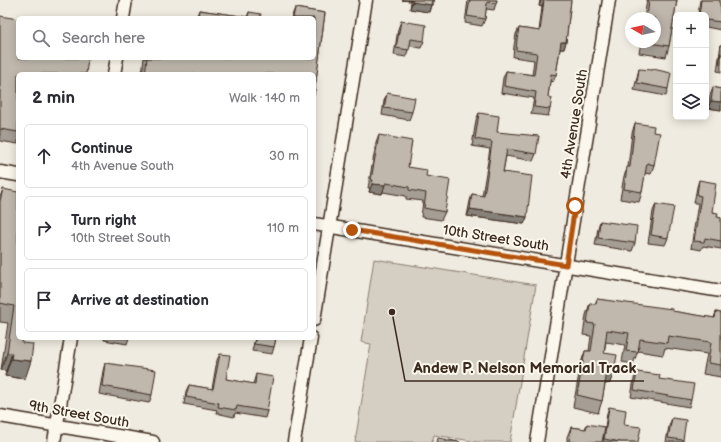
<!DOCTYPE html>
<html lang="en">
<head>
<meta charset="utf-8">
<style>
	body { margin:0; font-family:"Balsamiq Sans",sans-serif; background:#f7f7f7; color:#2b2b33 }
	.controls { position:absolute; right:12px; top:12px; display:grid; overflow:hidden; border-radius:6px; box-shadow:0 2px 10px #0003 }
	.controls button { width:36px; height:36px; display:grid; place-items:center; padding:0; border:0; border-bottom:1px solid #e1e1e2; background:#fff; color:#2b2b33; font:20px sans-serif }
	.compass { position:absolute; left:625px; top:12px; width:36px; height:36px; border-radius:50%; background:#fff; box-shadow:0 2px 10px #0003; rotate:279deg }
	.stop { position:absolute; width:12px; height:12px; margin:-9px; border:3px solid #b45309; border-radius:50%; background:#fff }
	.stop.end { background:#b45309; border-color:#fff; box-shadow:0 1px 4px #0008 }
	.list { margin:0; padding:0; list-style:none }
	h2 { display:flex; justify-content:space-between; align-items:center; height:52px; margin:0; padding:0 16px; font-size:17px }
	h2 small { font-size:13px; font-weight:400; color:#7c7c81 }
	.list li { display:grid; grid-template-columns:26px 1fr auto; gap:12px; align-items:center; box-sizing:border-box; height:64px; margin:0 8px 8px; padding:0 8px; border:1px solid #e1e1e2; border-radius:6px }
	.list b { display:block; font-size:15px; white-space:nowrap }
	.list p { margin:0; font-size:13px; white-space:nowrap; color:#7c7c81 }
	.list em { font-size:13px; font-style:normal; color:#7c7c81 }
	.icon { flex:none; width:22px; height:22px; fill:none; stroke:currentColor; stroke-width:2; stroke-linecap:round; stroke-linejoin:round }
	.map { position:relative; flex:none; width:721px; height:442px; overflow:hidden }
	.search { position:absolute; background:#fff; box-shadow:0 2px 10px #0003; left:16px; top:16px; width:300px; height:44px; display:flex; align-items:center; gap:10px; box-sizing:border-box; padding:0 14px; border-radius:6px; color:#7c7c81; font-size:15px }
	.panel { position:absolute; background:#fff; box-shadow:0 2px 10px #0003; left:16px; top:72px; width:300px; height:268px; border-radius:6px }
	.map>svg:first-child { display:block }
	.green { fill:#d5cec3; stroke:#887c70 }
	.lines { fill:none; stroke-linecap:round; stroke-linejoin:round }
	.street-casing { stroke:#3b2a1e; stroke-width:15 }
	.street { stroke:#fbf7ec; stroke-width:12 }
	.wall { fill:#a59e95; stroke:#3b2a1e }
	.shaded-wall { fill:#868179; stroke:#3b2a1e }
	.building { fill:#c0b8ad; stroke:#3b2a1e }
	.route { stroke:#b45309; stroke-width:5 }
	.labels { text-anchor:middle; dominant-baseline:central; stroke-width:4; stroke-linejoin:round; paint-order:stroke }
	.street-label { font-size:14px; fill:#3b2a1e; stroke:#fbf7ec }
	.leader { fill:none; stroke:#3b2a1e; stroke-width:1.5 }
	.callout-dot { fill:#3b2a1e; stroke:#fbf7ec; stroke-width:1.5 }
	.callout-label { font-size:15px; text-anchor:middle; font-weight:bold; fill:#3b2a1e; stroke:#fbf7ec; stroke-width:4; stroke-linejoin:round; paint-order:stroke }
</style>
</head>
<body>
<div class="map">
<svg width="721" height="442" viewBox="0 0 721 442">
	<rect width="100%" height="100%" fill="#f0ebe0"/>
	<filter id="ink" filterUnits="userSpaceOnUse"><feTurbulence type="fractalNoise" baseFrequency=".025" numOctaves="2"/><feDisplacementMap in="SourceGraphic" scale="8" xChannelSelector="R" yChannelSelector="G"/><feConvolveMatrix kernelMatrix="1 2 1 2 8 2 1 2 1" color-interpolation-filters="sRGB"/></filter>
	<g filter="url(#ink)">
		<path class="green" d="M374 259 536 285 510 442H478L434 435 432 442H355L371 344 361 342Z"/>
		<g class="lines">
			<defs>
				<path id="street" d="M123 18 126 0
					M114 74 117 58
					M0 172 18 175
					M314 224 721 291
					M314 320 366 0
					M0 416 153 442
					M54 442 71 338
					M294 442 311 338
					M537 442 609 0"/>
			</defs>
			<use href="#street" class="street-casing"/>
			<use href="#street" class="street"/>
		</g>
		<path class="wall" d="M402 0H434L433 5H431L429 12 410 9 411 1Z
			M468 0H497L494 10 486 9 485 19 482 26 465 23Z
			M540 0H571L566 42 564 49H560L556 75 553 82 550 81 548 97 550 109 548 116 531 114 534 98 501 93 503 78 506 71 532 75 534 60 513 57 514 46 516 34 519 28 539 31 542 7 539 6Z
			M647 0H677L669 46 666 57 639 53 641 42H655V18H644Z
			M700 0H720V6H721V30L706 27V15H698Z
			M295 8 325 13 314 96V74H142L144 58H314V18H291Z
			M199 10 247 17 249 12 260 18H196Z
			M0 16 18 74V144L0 141Z
			M401 21 424 41 421 48 409 46 406 57 394 55 398 29Z
			M721 44V72L717 71Z
			M639 69 668 89 666 96 634 90 637 77Z
			M713 87 721 89V110L708 108 710 95Z
			M387 93 412 112 409 120 382 115 384 101Z
			M479 113 497 132 536 154 533 161 506 156 503 172 527 217 524 224 467 216 470 201 472 194 482 196 490 149 472 146 476 120Z
			M635 123 653 132 654 165 651 174 645 173 642 192 639 202 620 199 624 176 628 167 632 133Z
			M379 135 408 167 426 176 445 212 441 220 421 217 423 201 406 199V196L383 192 382 194 369 192 370 188H368L376 143Z
			M699 180 712 212 717 217 721 218V249L703 246 701 250 691 248 698 203H694L697 187Z
			M3 189 22 343 25 379 5 376 6 371 1 370 8 323 0 322V197Z
			M656 204 668 238 665 245 648 243 653 211Z
			M600 221 635 243 632 251 595 245 598 228Z
			M597 299 714 318 716 312 721 313V377L703 374 707 354 665 348 663 355 638 351 633 364 622 362 625 345 606 342 604 353 610 383 605 384 602 401 598 413 573 407 581 363 585 351H589L591 336 583 335 586 315 590 303 595 304Z
			M104 338H129L127 344 104 340Z
			M255 338H276L274 347 272 354 252 351Z
			M220 354 226 379 253 384 256 374 267 411 265 418 235 413 234 417 216 413 217 410 184 404 186 391 189 385 212 389 217 360Z
			M105 363 152 395 149 403 99 394 103 371Z
			M637 372 659 379 691 400 689 407 631 397 634 379Z
			M609 407 624 425 638 442H603L607 413Z
			M672 418 683 440V442H666L669 426Z
			M587 424 602 442H567V437L571 427 585 429Z"/>
		<path class="shaded-wall" d="M402 0H412L411 1Z
			M431 0H434L433 5H431L429 12 410 9 412 2Z
			M541 0H545L542 7 539 6Z
			M561 42H566L564 49H558Z
			M711 101 721 102V110L708 108Z
			M372 184 385 185 382 194 369 192Z
			M470 209 527 217 524 224 467 216Z
			M7 353H12L6 371 1 370Z
			M11 359 31 361 25 379 5 376Z
			M614 371 610 383 603 384 607 372Z"/>
		<path class="building" d="M413 0H432L431 5 412 2Z
			M470 0H497L496 3 487 2 485 19 467 16Z
			M544 0H571L566 42H561L556 75 551 74 548 97 552 98 550 109 534 107 536 92 504 86 506 71 534 75 537 53 516 50 517 39 519 28 540 31Z
			M649 0H677L669 46 643 42H655V18H647Z
			M701 0H720V6H721V22L706 20V15H699Z
			M295 8 325 13 314 96V74H145L147 58H314V18H293Z
			M199 10 248 17 249 12 261 14 260 18H198Z
			M0 16 18 19V58H88L86 74H18V132L0 129Z
			M401 21 426 25 424 41 411 39 409 50 396 48Z
			M721 53V64H719Z
			M639 69 653 70V69L671 73 668 89 637 83Z
			M713 87 721 89V102L711 101Z
			M387 93 415 98 412 112 384 108Z
			M479 113 499 116 497 132 539 136 536 154 507 149 503 172 532 176 527 217 470 209 472 194 484 196 492 142 475 139Z
			M635 123 654 126 653 132 660 133 654 165 647 163 642 192 624 189 627 167H630Z
			M379 135 412 141 408 167 427 170 426 176 450 180 445 212 424 208 426 193 409 190V187L386 183 385 185 372 184 373 180H371Z
			M699 180 716 183 712 212 718 213 717 217 721 218V241L705 238 704 242 694 241 701 196 697 195Z
			M3 189 18 192V338H23L22 343 33 344 31 361 11 359 12 353H7L14 306 0 303V201Z
			M656 204 674 207 668 238 651 235Z
			M600 221 637 226 635 243 598 238Z
			M597 299 672 309V311L715 318 716 312 721 313V365L708 363 711 342 668 336 667 343 640 339 638 352 626 351 629 333 607 330 604 353 617 355 614 371 607 372 602 401 577 395 585 351H591L595 324 587 323 590 303 596 304Z
			M256 338H276L274 347 254 344Z
			M220 354 230 355 226 379 255 384 256 374 273 377 267 411 237 406 236 410 218 407 219 403 186 397 189 385 213 389Z
			M105 363 156 370 152 395 102 386Z
			M637 372 660 375 659 379 694 384 691 400 634 390Z
			M609 407 626 410 624 425 641 427 638 442H621L604 439Z
			M672 418 686 420 683 440 668 438Z
			M587 424 605 427 602 442H569L571 427 586 429Z
			M438 438 460 442H437Z"/>
	</g>
	<g class="lines" filter="url(#ink)">
		<path class="route" d="M352 230 566 265 575 206"/>
	</g>
	<g class="labels">
		<g class="street-label">
			<text transform="translate(574 124) rotate(-81)">4th Avenue South</text>
			<text transform="translate(496 238) rotate(9)">10th Street South</text>
			<text transform="translate(79 414) rotate(10)">9th Street South</text>
		</g>
	</g>
	<path class="leader" d="M392 312L405 381H644"/>
	<circle class="callout-dot" cx="392" cy="312" r="4"/>
	<g class="callout-label">
		<text x="525" y="373">Andew P. Nelson Memorial Track</text>
	</g>
</svg>
<div class="controls">
<button>+</button>
<button>−</button>
<button><svg class="icon" aria-label="layers" viewBox="0 0 24 24"><path d="M12 4l9 5-9 5-9-5zM3 14l9 5 9-5"/></svg></button>
</div>
<svg class="compass" viewBox="-18 -18 36 36"><path d="M0-13l5 13h-10z" fill="#e53935"/><path d="M0 13l5-13h-10z" fill="#7c7c81"/></svg>
<div class="stop" style="left:575px;top:206px"></div>
<div class="stop end" style="left:352px;top:230px"></div>
<div class="search"><svg class="icon" aria-label="search" viewBox="0 0 24 24"><circle cx="10" cy="10" r="6"/><path d="M15 15l6 6"/></svg>Search here</div>
<section class="panel">
<h2>2 min<small>Walk · 140 m</small></h2>
<ul class="list">
<li><svg class="icon" aria-label="ahead" viewBox="0 0 24 24"><path d="M12 20V5M6 11l6-6 6 6"/></svg><div><b>Continue</b><p>4th Avenue South</p></div><em>30 m</em></li>
<li><svg class="icon" aria-label="right" viewBox="0 0 24 24"><path d="M7 20v-9h11M14 6l5 5-5 5"/></svg><div><b>Turn right</b><p>10th Street South</p></div><em>110 m</em></li>
<li><svg class="icon" aria-label="arrive" viewBox="0 0 24 24"><path d="M6 21V4h12l-3 4 3 4H6"/></svg><div><b>Arrive at destination</b></div></li>
</ul>
</section>
</div>
</body>
</html>
